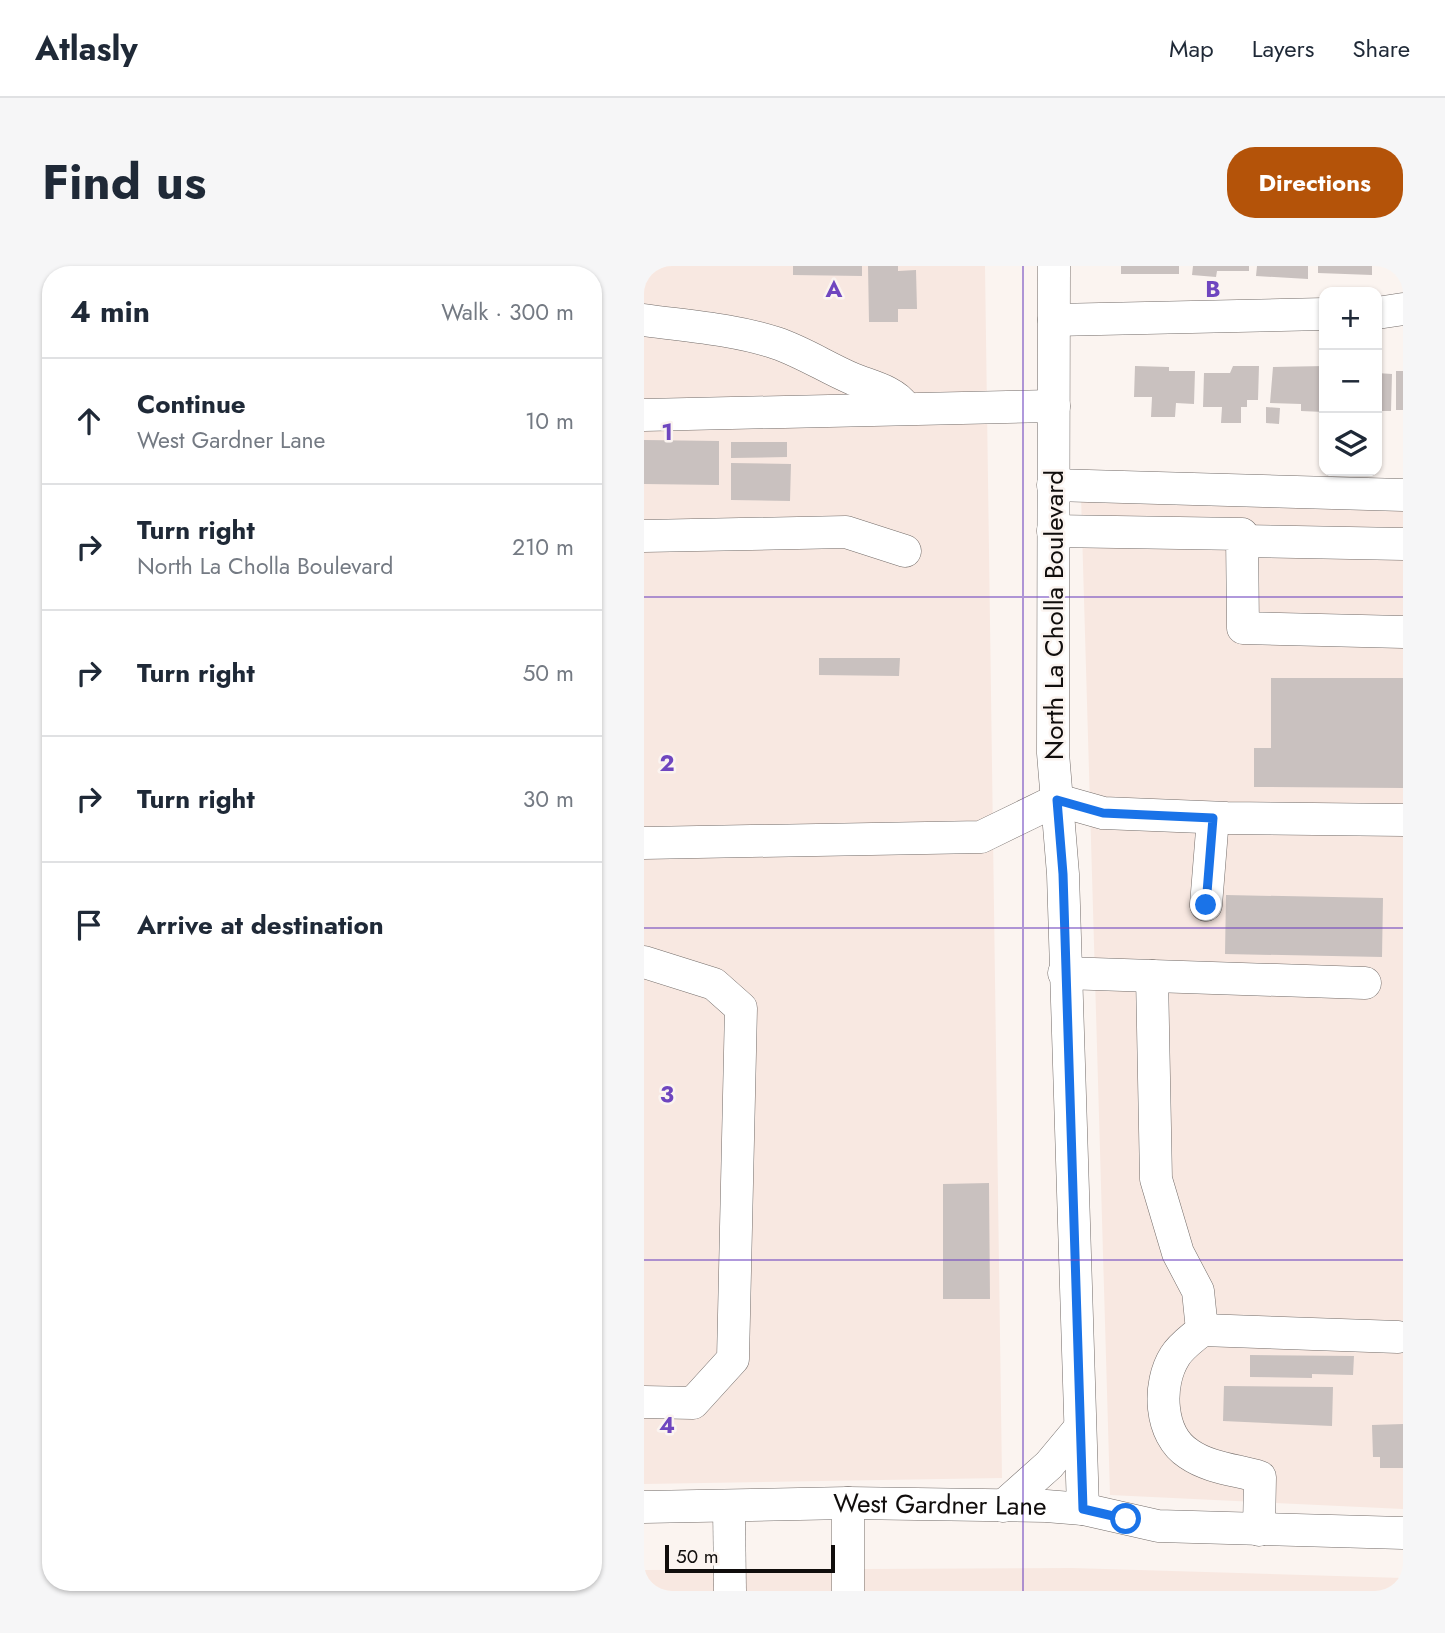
<!DOCTYPE html>
<html lang="en">
<head>
<meta charset="utf-8">
<style>
	body { margin:0; font-family:Jost,sans-serif; background:#f6f6f7; color:#1f2937 }
	.controls { position:absolute; right:21px; top:21px; display:grid; overflow:hidden; border-radius:14px; box-shadow:0 2px 5px #0004 }
	.controls button { width:63px; height:63px; display:grid; place-items:center; padding:0; border:0; border-bottom:2px solid #e0e1e3; background:#fff; color:#1f2937; font:35px sans-serif }
	.scale { position:absolute; left:21px; bottom:18px; width:170px; box-sizing:border-box; padding-left:7px; border:4px solid #100d0c; border-top:0; font-size:19px; line-height:24px; white-space:nowrap; color:#100d0c; -webkit-text-stroke:5px #fbf4f0; paint-order:stroke }
	.stop { position:absolute; width:21px; height:21px; margin:-16px; border:5px solid #1a73e8; border-radius:50%; background:#fff }
	.stop.end { background:#1a73e8; border-color:#fff; box-shadow:0 2px 7px #0008 }
	.list { margin:0; padding:0; list-style:none }
	h2 { display:flex; justify-content:space-between; align-items:center; height:91px; margin:0; padding:0 28px; font-size:30px }
	h2 small { font-size:23px; font-weight:400; color:#747a83 }
	.list li { display:grid; grid-template-columns:46px 1fr auto; gap:21px; align-items:center; box-sizing:border-box; height:126px; padding:0 28px; border-top:2px solid #e0e1e3 }
	.list b { display:block; font-size:26px; white-space:nowrap }
	.list p { margin:0; font-size:23px; white-space:nowrap; color:#747a83 }
	.list em { font-size:23px; font-style:normal; color:#747a83 }
	.icon { flex:none; width:38px; height:38px; fill:none; stroke:currentColor; stroke-width:2; stroke-linecap:round; stroke-linejoin:round }
	.map { position:relative; flex:none; width:759px; height:1325px; overflow:hidden; border-radius:28px }
	header { display:flex; align-items:center; gap:42px; box-sizing:border-box; height:98px; padding:0 35px; background:#fff; border-bottom:2px solid #e0e1e3 }
	header strong { font-size:33px }
	nav { display:flex; gap:38px; margin-inline-start:auto; font-size:24px }
	.intro { display:flex; align-items:center; justify-content:space-between; box-sizing:border-box; height:168px; padding:0 42px }
	h1 { margin:0; font-size:49px }
	.button { padding:18px 32px; border-radius:28px; background:#b45309; color:#fff; font-size:24px; font-weight:700 }
	main { display:flex; gap:42px; padding:0 42px }
	aside { flex:1; background:#fff; border-radius:28px; box-shadow:0 2px 5px #0004 }
	.map>svg:first-child { display:block }
	.built { fill:#f8e8e1 }
	.building { fill:#c9c1bf }
	.lines { fill:none; stroke-linecap:round; stroke-linejoin:round }
	.minor-casing { stroke:#736c69; stroke-width:33 }
	.minor { stroke:#fff; stroke-width:32 }
	.route { stroke:#1a73e8; stroke-width:9 }
	.grid { fill:none; stroke:#6f46bf; stroke-width:2; stroke-opacity:0.55 }
	.labels { text-anchor:middle; dominant-baseline:central; stroke-width:5; stroke-linejoin:round; paint-order:stroke }
	.street-label { font-size:26px; fill:#100d0c; stroke:#fbf4f0 }
	.grid-label { font-size:23px; text-anchor:middle; font-weight:bold; fill:#6f46bf; stroke:#fbf4f0; stroke-width:5; stroke-linejoin:round; paint-order:stroke }
</style>
</head>
<body>
<header>
<strong>Atlasly</strong>
<nav><a>Map</a><a>Layers</a><a>Share</a></nav>
</header>
<div class="intro"><h1>Find us</h1><a class="button">Directions</a></div>
<main>
<aside>
<h2>4 min<small>Walk · 300 m</small></h2>
<ul class="list">
<li><svg class="icon" aria-label="ahead" viewBox="0 0 24 24"><path d="M12 20V5M6 11l6-6 6 6"/></svg><div><b>Continue</b><p>West Gardner Lane</p></div><em>10 m</em></li>
<li><svg class="icon" aria-label="right" viewBox="0 0 24 24"><path d="M7 20v-9h11M14 6l5 5-5 5"/></svg><div><b>Turn right</b><p>North La Cholla Boulevard</p></div><em>210 m</em></li>
<li><svg class="icon" aria-label="right" viewBox="0 0 24 24"><path d="M7 20v-9h11M14 6l5 5-5 5"/></svg><div><b>Turn right</b></div><em>50 m</em></li>
<li><svg class="icon" aria-label="right" viewBox="0 0 24 24"><path d="M7 20v-9h11M14 6l5 5-5 5"/></svg><div><b>Turn right</b></div><em>30 m</em></li>
<li><svg class="icon" aria-label="arrive" viewBox="0 0 24 24"><path d="M6 21V4h12l-3 4 3 4H6"/></svg><div><b>Arrive at destination</b></div></li>
</ul>
</aside>
<div class="map">
<svg width="759" height="1325" viewBox="0 0 759 1325">
	<rect width="100%" height="100%" fill="#fbf4f0"/>
	<path class="built" d="M0 0H341L358 1212 0 1218Z
		M437 230 759 242V1243L466 1229Z
		M428 1302 759 1312V1325H0V1304Z"/>
	<path class="building" d="M149 0H218V10L149 9Z
		M224 0H254V5L272 4 273 43H254V56H225Z
		M477 0H535V8H477Z
		M549 0H605V5H573L572 11 548 9Z
		M613 0H664V13L612 10Z
		M674 0H728V9L674 7Z
		M491 100 525 101V105H551L550 138 532 137 531 151H507L508 131H490Z
		M589 100H615L614 134H603V141H597V157H577L578 141H559L560 107H586Z
		M680 100V146L657 145V138L626 137 629 101Z
		M752 105H759V144H752Z
		M733 107 748 108 747 145H733Z
		M622 141 636 142 635 158 622 157Z
		M0 174 75 175V219L0 218Z
		M87 176H143V191L87 192Z
		M87 197 147 198 146 235 87 234Z
		M175 392H256L255 410 175 409Z
		M627 412H759V522L610 521V482H627Z
		M582 629 739 632 738 691 581 688Z
		M345 917 346 1033H299V918Z
		M606 1089 710 1090 709 1109 668 1108V1112L606 1111Z
		M580 1120 689 1121 688 1160 579 1155Z
		M759 1158V1202H736V1191H729L728 1159Z"/>
	<g class="lines">
		<defs>
			<g id="minor">
				<path d="M410 0 409 487 419 608 439 1243"/>
				<path d="M733 47 759 43"/>
				<path d="M0 54C43 60 90 63 132 77 159 86 183 102 209 113 226 120 250 125 260 140"/>
				<path d="M410 54 680 48"/>
				<path d="M0 149 410 140"/>
				<path d="M409 219 759 229"/>
				<path d="M409 265 598 268 599 362 759 366"/>
				<path d="M0 270 202 266 261 285"/>
				<path d="M598 275 759 278"/>
				<path d="M0 577 337 571 413 534 459 547 583 552 759 554"/>
				<path d="M562 639 569 552"/>
				<path d="M0 696 70 718 97 742 89 1093 49 1137 0 1136"/>
				<path d="M420 707 721 717"/>
				<path d="M508 710 512 913 534 987 554 1025 558 1064C549 1072 537 1080 531 1090 513 1118 515 1169 545 1188 565 1202 593 1204 616 1211L615 1264"/>
				<path d="M558 1064 754 1071"/>
				<path d="M204 1237V1325"/>
				<path d="M85 1240 86 1325"/>
				<path d="M359 1240 405 1199 435 1163"/>
				<path id="s1" d="M0 1241 204 1237 402 1240 439 1243 514 1260 759 1267"/>
			</g>
		</defs>
		<use href="#minor" class="minor-casing"/>
		<use href="#minor" class="minor"/>
	</g>
	<g class="lines">
		<path class="route" d="M482 1253 439 1243 419 608 413 534 459 547 569 552 562 639"/>
	</g>
	<path class="grid" d="M379 0V1325M0 331H759M0 662H759M0 994H759"/>
	<g class="labels">
		<g class="street-label">
			<text transform="translate(410 349) rotate(-90)">North La Cholla Boulevard</text>
			<text stroke="none"><textPath href="#s1" startOffset="296">West Gardner Lane</textPath></text>
		</g>
	</g>
	<g class="grid-label">
		<text x="190" y="31">A</text>
		<text x="569" y="31">B</text>
		<text x="23" y="174">1</text>
		<text x="23" y="505">2</text>
		<text x="23" y="836">3</text>
		<text x="23" y="1167">4</text>
	</g>
</svg>
<div class="controls">
<button>+</button>
<button>−</button>
<button><svg class="icon" aria-label="layers" viewBox="0 0 24 24"><path d="M12 4l9 5-9 5-9-5zM3 14l9 5 9-5"/></svg></button>
</div>
<div class="scale">50 m</div>
<div class="stop" style="left:482px;top:1253px"></div>
<div class="stop end" style="left:562px;top:639px"></div>
</div>
</main>
</body>
</html>
